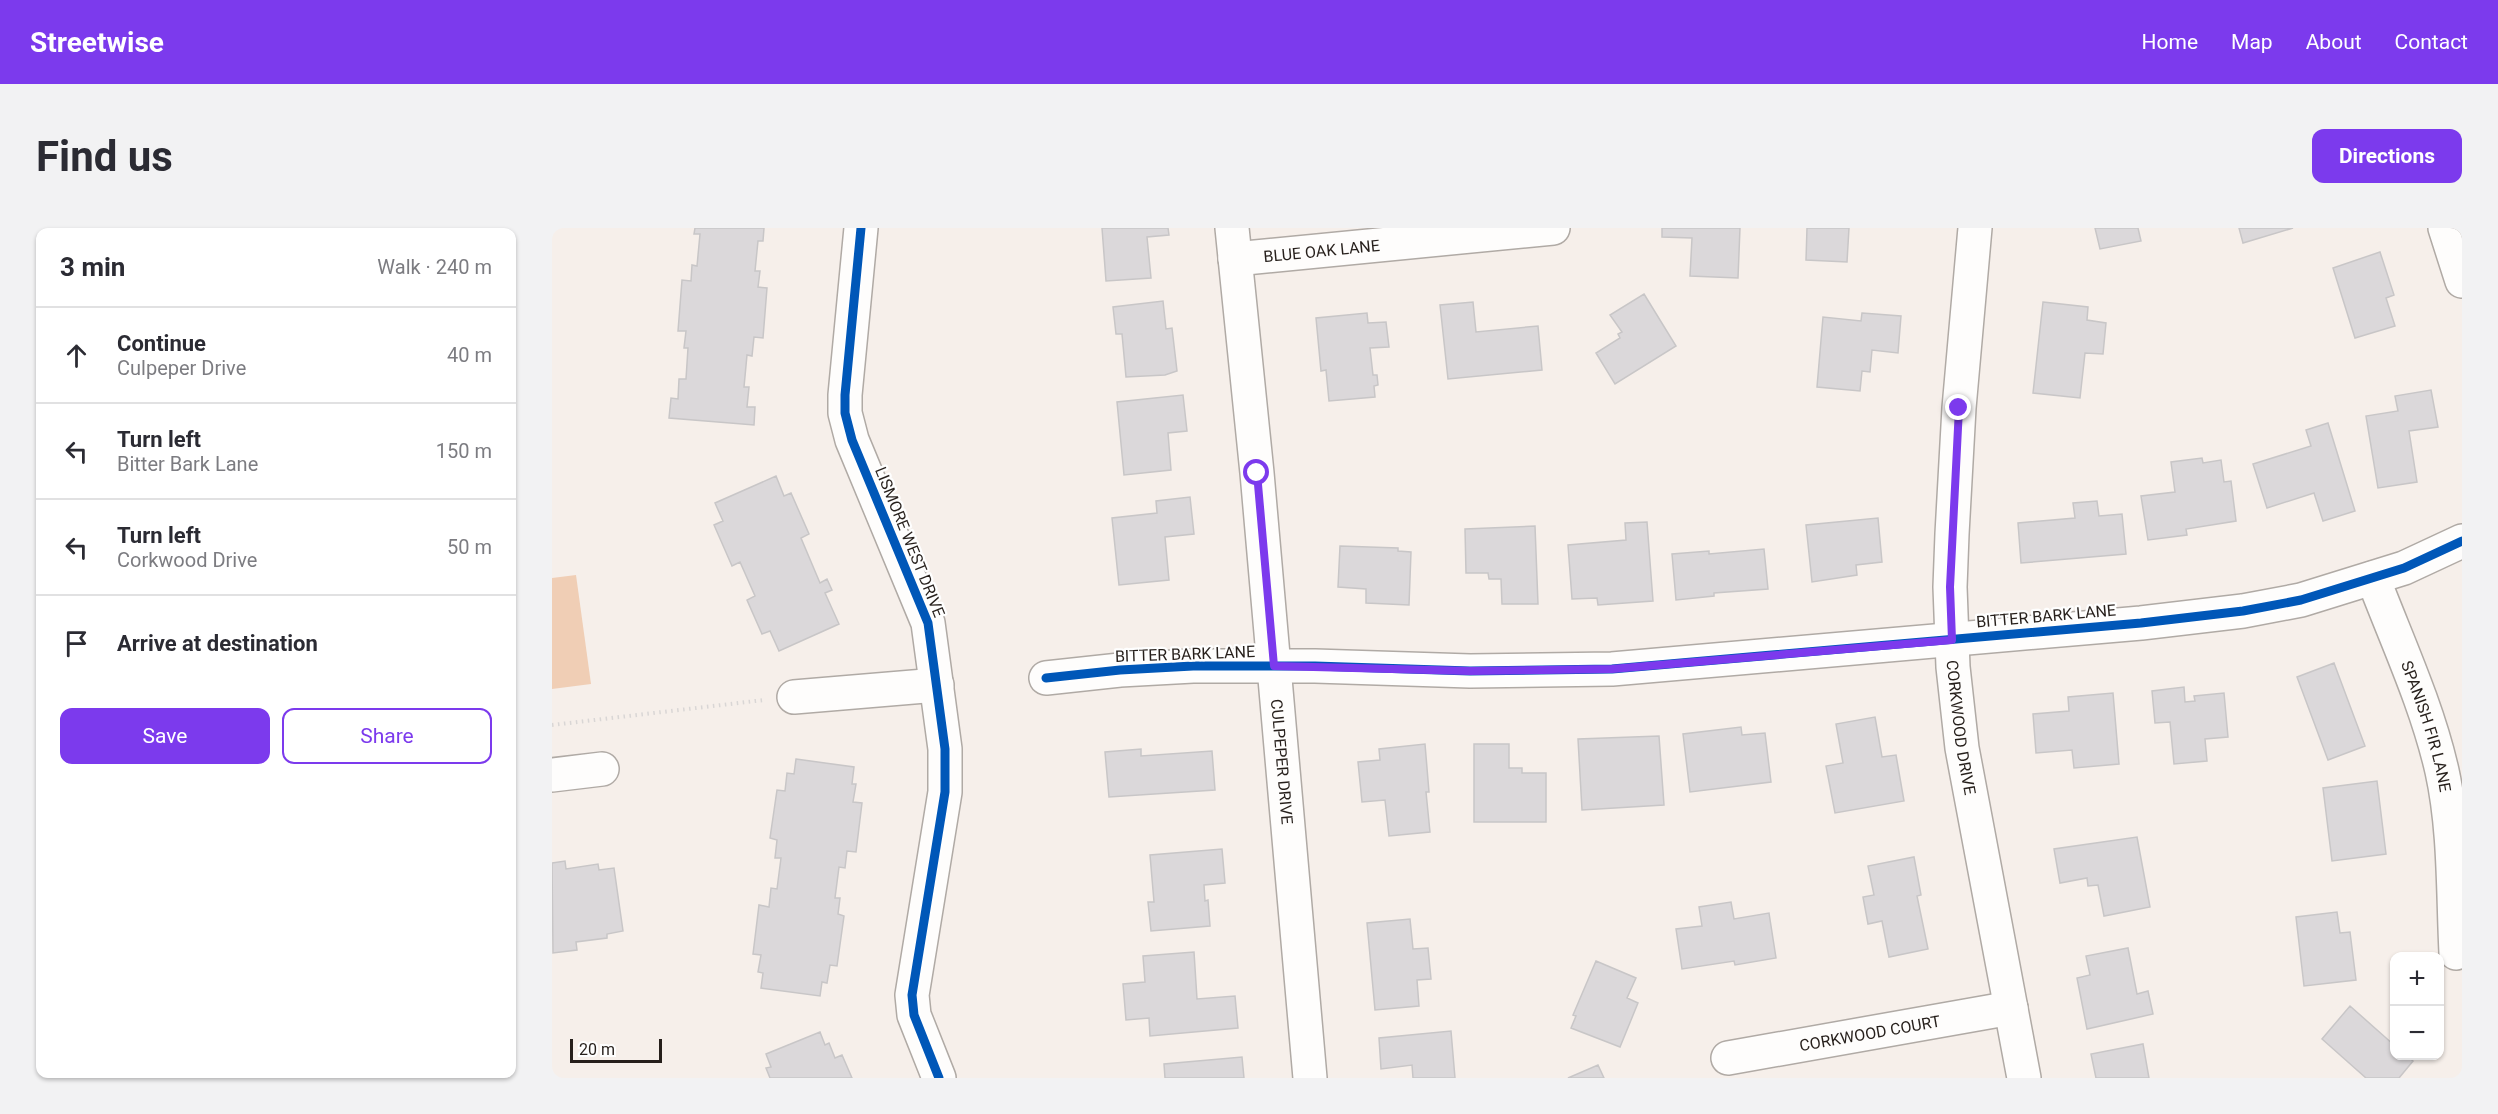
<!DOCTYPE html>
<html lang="en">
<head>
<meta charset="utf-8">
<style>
	body { margin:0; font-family:Roboto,sans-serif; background:#f2f2f3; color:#2b2b33 }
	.controls { position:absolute; right:18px; bottom:18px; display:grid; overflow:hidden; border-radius:12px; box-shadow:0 2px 4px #0004 }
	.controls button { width:54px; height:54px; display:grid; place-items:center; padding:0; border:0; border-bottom:2px solid #e1e1e2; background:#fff; color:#2b2b33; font:30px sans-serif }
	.scale { position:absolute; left:18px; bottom:15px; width:92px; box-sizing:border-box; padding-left:6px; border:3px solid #261f1b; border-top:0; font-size:16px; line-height:21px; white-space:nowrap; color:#261f1b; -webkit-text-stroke:4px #fefefe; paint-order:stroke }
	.stop { position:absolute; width:18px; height:18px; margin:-14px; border:4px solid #7c3aed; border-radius:50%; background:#fff }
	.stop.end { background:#7c3aed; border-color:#fff; box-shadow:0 2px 6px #0008 }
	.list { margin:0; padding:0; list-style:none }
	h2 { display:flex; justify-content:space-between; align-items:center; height:78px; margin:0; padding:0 24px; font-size:26px }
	h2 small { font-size:20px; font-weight:400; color:#7c7c81 }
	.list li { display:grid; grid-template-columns:39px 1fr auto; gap:18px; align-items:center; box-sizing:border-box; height:96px; padding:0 24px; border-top:2px solid #e1e1e2 }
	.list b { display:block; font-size:22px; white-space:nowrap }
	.list p { margin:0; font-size:20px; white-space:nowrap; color:#7c7c81 }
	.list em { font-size:20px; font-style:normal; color:#7c7c81 }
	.actions { display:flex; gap:12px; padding:18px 24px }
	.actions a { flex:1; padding:14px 0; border:2px solid #7c3aed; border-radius:12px; text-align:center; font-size:21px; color:#7c3aed }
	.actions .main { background:#7c3aed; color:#fff }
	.icon { flex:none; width:33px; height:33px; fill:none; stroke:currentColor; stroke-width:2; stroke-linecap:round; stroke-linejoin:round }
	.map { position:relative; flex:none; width:1910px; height:850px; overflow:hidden; border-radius:12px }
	header { display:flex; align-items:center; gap:36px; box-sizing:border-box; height:84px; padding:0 30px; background:#7c3aed; color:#fff }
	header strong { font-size:28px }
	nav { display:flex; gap:33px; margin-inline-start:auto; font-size:21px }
	.intro { display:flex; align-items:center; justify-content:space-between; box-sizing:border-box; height:144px; padding:0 36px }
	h1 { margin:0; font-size:42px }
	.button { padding:15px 27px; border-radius:12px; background:#7c3aed; color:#fff; font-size:21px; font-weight:700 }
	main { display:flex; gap:36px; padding:0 36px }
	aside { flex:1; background:#fff; border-radius:12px; box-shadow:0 2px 4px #0004 }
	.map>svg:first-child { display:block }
	.green { fill:#f0ceb5 }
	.building { fill:#dbd8da; stroke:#c8c6c7; stroke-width:1.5 }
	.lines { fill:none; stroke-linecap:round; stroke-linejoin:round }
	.minor-casing { stroke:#b0aaa5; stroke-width:36 }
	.path { stroke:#d9d6d5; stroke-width:4; stroke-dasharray:1.5 4.5; stroke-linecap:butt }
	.minor { stroke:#fefdfc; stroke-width:33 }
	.cycleway-casing { stroke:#fefefe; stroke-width:13 }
	.cycleway { stroke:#0057b8; stroke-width:9 }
	.route { stroke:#7c3aed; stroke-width:8 }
	.labels { text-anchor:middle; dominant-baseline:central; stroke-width:4.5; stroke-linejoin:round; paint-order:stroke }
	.street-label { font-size:16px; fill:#261f1b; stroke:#fefefe }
</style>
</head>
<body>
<header>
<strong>Streetwise</strong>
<nav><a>Home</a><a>Map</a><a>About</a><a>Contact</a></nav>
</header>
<div class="intro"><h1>Find us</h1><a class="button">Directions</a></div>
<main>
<aside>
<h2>3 min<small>Walk · 240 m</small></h2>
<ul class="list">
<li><svg class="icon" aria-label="ahead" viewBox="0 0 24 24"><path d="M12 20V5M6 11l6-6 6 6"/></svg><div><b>Continue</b><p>Culpeper Drive</p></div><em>40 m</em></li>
<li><svg class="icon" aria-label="left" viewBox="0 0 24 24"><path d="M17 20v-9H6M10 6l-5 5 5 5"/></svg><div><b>Turn left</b><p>Bitter Bark Lane</p></div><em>150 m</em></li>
<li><svg class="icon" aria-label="left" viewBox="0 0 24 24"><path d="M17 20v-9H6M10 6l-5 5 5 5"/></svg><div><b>Turn left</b><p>Corkwood Drive</p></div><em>50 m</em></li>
<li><svg class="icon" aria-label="arrive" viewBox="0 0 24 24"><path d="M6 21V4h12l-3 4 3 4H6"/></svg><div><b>Arrive at destination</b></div></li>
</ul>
<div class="actions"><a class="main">Save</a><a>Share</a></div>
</aside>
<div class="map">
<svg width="1910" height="850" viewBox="0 0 1910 850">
	<rect width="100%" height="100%" fill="#f6efea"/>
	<path class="green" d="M24 347 39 456 0 461V350Z"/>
	<path class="building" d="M143 0H212L211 13H206L203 43H208L206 59 215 60 211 110 202 109 200 128 195 127 192 159H197L195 179H203L202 197 117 190 119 170 126 171 127 151H134L136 120H132L134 103H126L130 52 139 53 140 37 145 38 148 6H142Z
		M550 0H616L617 7 595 9 599 50 554 53Z
		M1110 0H1188L1186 50 1138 48 1140 10 1110 9Z
		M1255 0H1297L1295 34 1254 32Z
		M1543 0H1586L1589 13 1548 21Z
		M1687 0H1741L1691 15Z
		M1828 24 1842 67 1834 70 1843 98 1803 110 1781 40Z
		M1092 66 1124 118 1063 156 1044 125 1068 110 1066 106 1070 104 1058 87Z
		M611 73 614 101 620 100 625 143 613 147 574 149 570 106H564L561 79Z
		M921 74 924 104 986 98 990 142 896 151 888 77Z
		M1491 74 1536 79 1535 92 1554 95 1551 126 1533 125 1528 170 1481 165Z
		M815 85 816 95 834 94 837 119 818 120 821 147H825L826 157 822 158 823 169 777 173 774 142 769 143 764 90Z
		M1310 85 1349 88 1346 125 1320 122 1318 144 1310 143 1308 163 1265 159 1271 89 1309 93Z
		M1879 162 1886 199 1857 203 1865 254 1826 260 1814 188 1846 183 1843 168Z
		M631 167 635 203 616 205 619 242 572 247 565 174Z
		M1776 195 1803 283 1771 293 1762 265 1715 280 1701 236 1759 218 1754 202Z
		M1650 230 1651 235 1669 232 1672 254 1679 253 1684 293 1634 301 1635 307 1596 312 1589 268 1623 264 1619 234Z
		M224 248 232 268 239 265 257 306 249 310 268 355 275 351 280 362 273 365 287 396 227 423 218 403 210 406 195 372 203 368 188 334 180 338 162 297 171 293 163 275Z
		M638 269 642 306 613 309 617 352 567 357 560 290 605 285 604 273Z
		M1545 273 1547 288 1570 286 1574 326 1469 335 1466 295 1523 290 1521 275Z
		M1326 290 1330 334 1304 337 1305 347 1260 354 1254 297Z
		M1095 294 1101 373 1046 377 1045 370 1020 371 1016 317 1074 312 1073 295Z
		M983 298 986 376H950L949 351H937L936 345H914L913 301Z
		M788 318 846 320V323L859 324 857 377 814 375V361L786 359Z
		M1212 321 1216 361 1162 365V368L1124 372 1120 326 1157 323V326Z
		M1782 435 1813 518 1776 532 1745 449Z
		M1632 459 1633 474 1643 473 1642 468 1672 465 1676 509 1653 511 1655 533 1622 536 1618 494 1603 495 1600 463Z
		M1561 465 1567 536 1522 540 1520 522 1484 525 1481 486 1517 483 1516 469Z
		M1323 489 1330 529 1344 527 1352 573 1283 585 1274 538 1291 535 1284 496Z
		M1189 499 1190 507 1213 505 1219 554 1138 564 1131 506Z
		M1107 508 1112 577 1030 582 1026 511Z
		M873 516 877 564H874L878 604 837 608 833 572 810 574 806 534 828 532 827 521Z
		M922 516H957V540H970V545H994V594H922Z
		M589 521V528L660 523 663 562 557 569 553 524Z
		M244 531 302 539 300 556H304L301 574 310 575 304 624 295 623 293 640 287 639 283 670H288L286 686 292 688 285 738 278 737 275 755 270 754 268 768 209 760 211 745 206 744 209 727 201 726 207 677 217 679 219 660 225 661 229 630H223L225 612 218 610 225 562 233 563 235 545 242 546Z
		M1825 553 1834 626 1780 633 1771 560Z
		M1585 609 1598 679 1552 688 1546 657 1536 658 1535 650 1508 655 1502 621Z
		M670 621 673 655 652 657 653 673 656 672 658 698 599 703 596 674H602L598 627Z
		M1362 629 1369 667 1365 668 1376 721 1337 729 1330 693 1316 696 1311 669 1322 667 1316 638Z
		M13 633 14 641 46 636 47 642 62 640 71 703 55 706V710L24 714 25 722 1 725 0 635Z
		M1179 674 1182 691 1217 685 1224 730 1183 737 1182 733 1130 741 1124 701 1150 698 1147 679Z
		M1785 684 1788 705 1798 704 1804 752 1752 758 1744 689Z
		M858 691 861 721 876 720 879 751 865 752 867 778 823 782 815 695Z
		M1576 720 1585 766 1596 763 1601 786 1535 801 1525 750 1538 747 1534 728Z
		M642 724 645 771 683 768 686 800 598 808 597 790 574 792 571 756 593 754 591 728Z
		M1044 733 1084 750 1075 770 1086 775 1068 819 1019 800 1024 788 1021 787Z
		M1798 778 1842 817V828H1855L1861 833 1847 850H1814L1770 811Z
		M899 803 903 850H861L860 837 829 841 827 810Z
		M268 804 273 817 277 815 283 830 290 827 300 850H218L214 840 219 839 214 826Z
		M1591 816 1597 850H1544L1539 826Z
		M690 829 692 850H613L612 836Z
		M1046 837 1052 850H1016Z"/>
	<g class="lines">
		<defs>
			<g id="minor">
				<path d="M309 0 293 167V185L300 212 376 395 393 521V564L360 767 362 787 387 850"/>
				<path id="s1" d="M680 0 705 245 758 850"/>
				<path id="s2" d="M1423 0 1407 180 1400 306 1398 359 1401 439 1410 520 1472 850"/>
				<path d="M1893 0 1910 53"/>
				<path id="s3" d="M683 31 1001 0"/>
				<path id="s4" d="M1821 350C1845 413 1875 477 1890 543 1903 602 1901 665 1904 725"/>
				<path d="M494 450 568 442 641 438H763L918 443 1060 441 1589 395 1691 383 1749 372 1852 340 1910 313"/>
				<path d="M242 469 385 457"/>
				<path d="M0 547 50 541"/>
				<path id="s5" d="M1176 830 1459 780"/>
			</g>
		</defs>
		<use href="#minor" class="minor-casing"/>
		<path class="path" d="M0 497 212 472"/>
		<use href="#minor" class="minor"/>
		<defs>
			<path id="cycleway" d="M309 0 293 167V185L300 212 376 395 393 521V564L360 767 362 787 387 850
				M494 450 568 442 641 438H763L918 443 1060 441 1589 395 1691 383 1749 372 1852 340 1910 313"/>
		</defs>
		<use href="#cycleway" class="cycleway-casing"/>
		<use href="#cycleway" class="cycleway"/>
	</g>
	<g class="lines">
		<path class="route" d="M705 245 722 438 918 443 1060 441 1400 412 1398 359 1407 180"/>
	</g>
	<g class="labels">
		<g class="street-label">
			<text stroke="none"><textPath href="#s3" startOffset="87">BLUE OAK LANE</textPath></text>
			<text transform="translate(358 314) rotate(68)">LISMORE WEST DRIVE</text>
			<text transform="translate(1494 388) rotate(-5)">BITTER BARK LANE</text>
			<text transform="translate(633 426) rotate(-2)">BITTER BARK LANE</text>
			<text stroke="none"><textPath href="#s2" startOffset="501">CORKWOOD DRIVE</textPath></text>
			<text stroke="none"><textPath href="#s4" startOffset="158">SPANISH FIR LANE</textPath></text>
			<text stroke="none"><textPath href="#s1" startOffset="536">CULPEPER DRIVE</textPath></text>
			<text stroke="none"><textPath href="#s5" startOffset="144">CORKWOOD COURT</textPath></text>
		</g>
	</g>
</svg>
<div class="controls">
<button>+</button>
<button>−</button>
</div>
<div class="scale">20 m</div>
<div class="stop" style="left:705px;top:245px"></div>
<div class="stop end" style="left:1407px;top:180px"></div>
</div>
</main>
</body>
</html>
